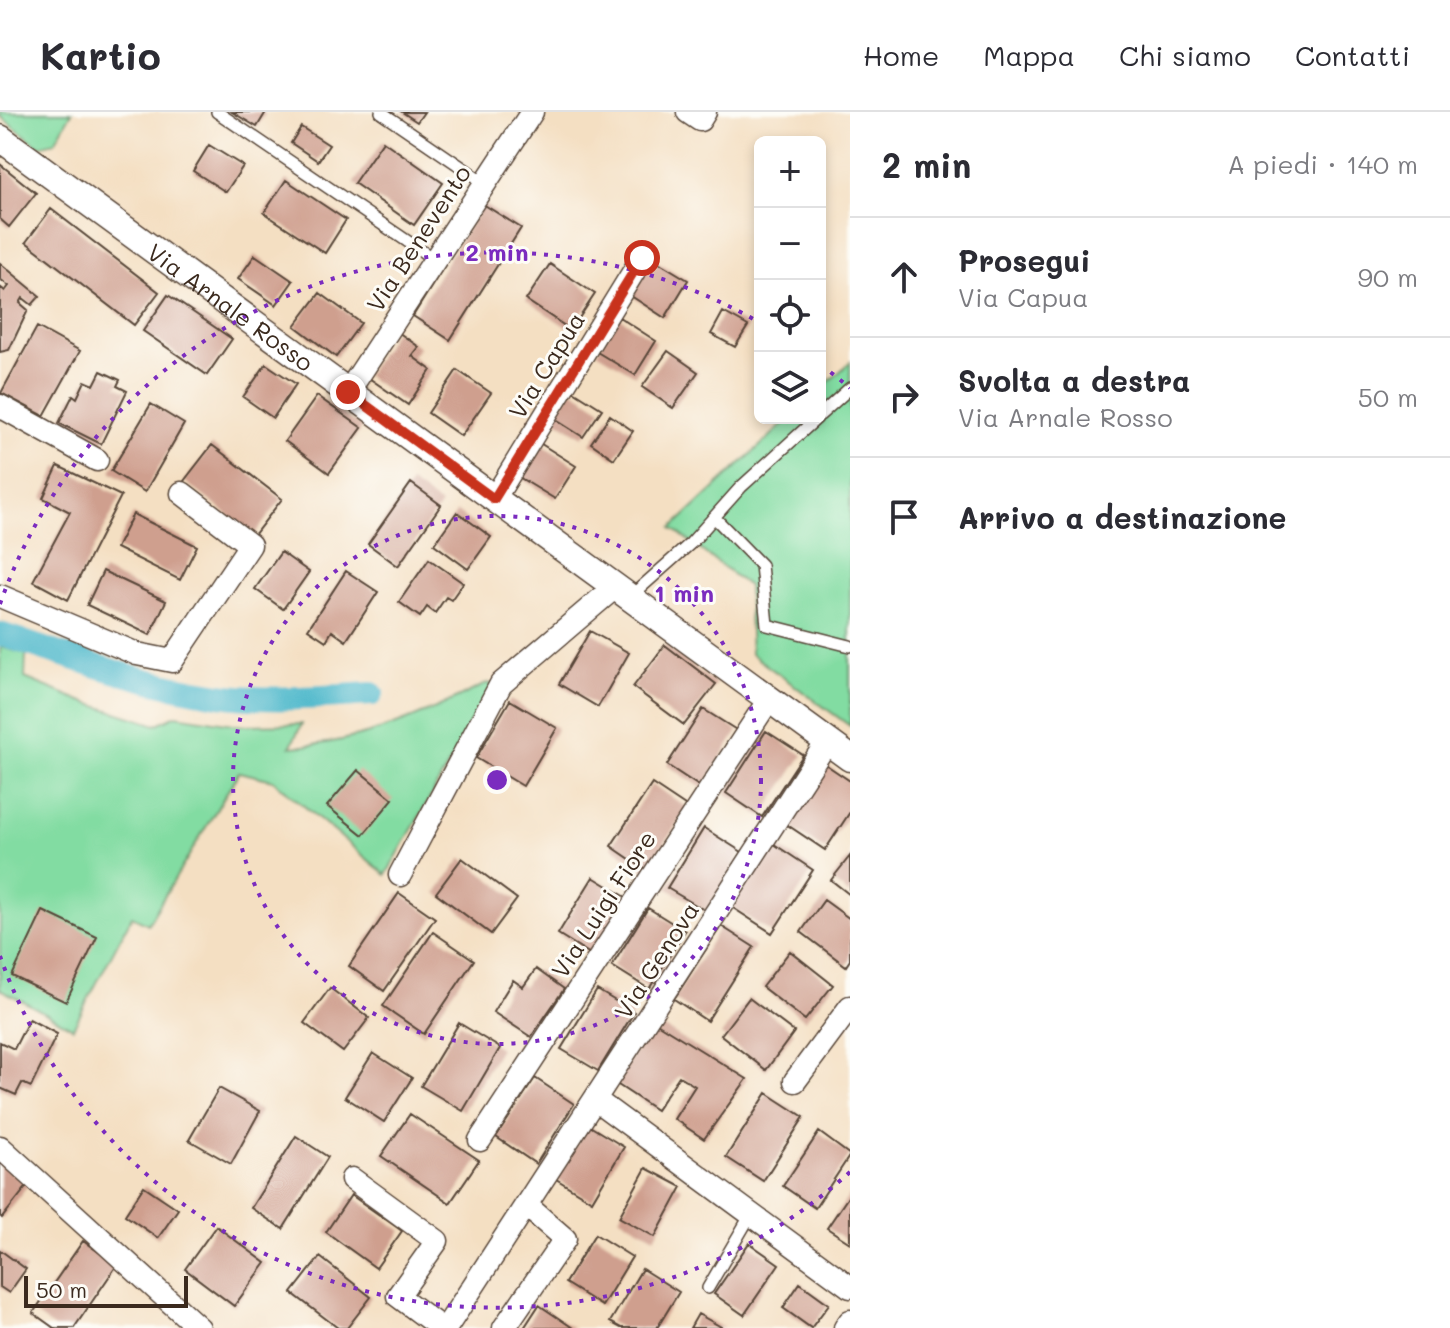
<!DOCTYPE html>
<html lang="it">
<head>
<meta charset="utf-8">
<style>
	body { margin:0; font-family:Mali,sans-serif; background:#f2f2f3; color:#2b2b33 }
	.controls { position:absolute; right:24px; top:24px; display:grid; overflow:hidden; border-radius:12px; box-shadow:0 4px 12px #0003 }
	.controls button { width:72px; height:72px; display:grid; place-items:center; padding:0; border:0; border-bottom:2px solid #e1e1e2; background:#fff; color:#2b2b33; font:40px sans-serif }
	.scale { position:absolute; left:24px; bottom:20px; width:164px; box-sizing:border-box; padding-left:8px; border:4px solid #3b2a1e; border-top:0; font-size:22px; line-height:28px; white-space:nowrap; color:#3b2a1e; -webkit-text-stroke:6px #fdfcf7; paint-order:stroke }
	.stop { position:absolute; width:24px; height:24px; margin:-18px; border:6px solid #c8321e; border-radius:50%; background:#fff }
	.stop.end { background:#c8321e; border-color:#fff; box-shadow:0 2px 8px #0008 }
	.list { margin:0; padding:0; list-style:none }
	h2 { display:flex; justify-content:space-between; align-items:center; height:104px; margin:0; padding:0 32px; font-size:34px }
	h2 small { font-size:26px; font-weight:400; color:#7c7c81 }
	.list li { display:grid; grid-template-columns:52px 1fr auto; gap:24px; align-items:center; box-sizing:border-box; height:120px; padding:0 32px; border-top:2px solid #e1e1e2 }
	.list b { display:block; font-size:30px; white-space:nowrap }
	.list p { margin:0; font-size:26px; white-space:nowrap; color:#7c7c81 }
	.list em { font-size:26px; font-style:normal; color:#7c7c81 }
	.icon { flex:none; width:44px; height:44px; fill:none; stroke:currentColor; stroke-width:2; stroke-linecap:round; stroke-linejoin:round }
	.map { position:relative; flex:none; width:850px; height:1216px; overflow:hidden }
	header { display:flex; align-items:center; gap:48px; box-sizing:border-box; height:112px; padding:0 40px; background:#fff; border-bottom:2px solid #e1e1e2 }
	header strong { font-size:38px }
	nav { display:flex; gap:44px; margin-inline-start:auto; font-size:28px }
	main { display:flex }
	aside { flex:1; background:#fff }
	.map>svg:first-child { display:block }
	.green { fill:#82dca2; stroke:#5e8360; stroke-width:2 }
	.lines { fill:none; stroke-linecap:round; stroke-linejoin:round }
	.canal { stroke:#4eb8cb; stroke-width:24 }
	.building { fill:#cf9f8e }
	.service-casing { stroke:#574537; stroke-width:14 }
	.minor-casing { stroke:#574537; stroke-width:25 }
	.tertiary-casing { stroke:#574537; stroke-width:29 }
	.service { stroke:#fff; stroke-width:11 }
	.minor { stroke:#fff; stroke-width:22 }
	.tertiary { stroke:#fff; stroke-width:26 }
	.route { stroke:#c8321e; stroke-width:10 }
	.ring { fill:none; stroke:#7b2cbf; stroke-width:4; stroke-dasharray:4 8 }
	.labels { text-anchor:middle; dominant-baseline:central; stroke-width:6; stroke-linejoin:round; paint-order:stroke }
	.street-label { font-size:24px; fill:#3b2a1e; stroke:#fdfcf7 }
	.centre { fill:#7b2cbf; stroke:#fdfcf7; stroke-width:4 }
	.ring-label { font-size:24px; text-anchor:middle; font-weight:bold; fill:#7b2cbf; stroke:#fdfcf7; stroke-width:6; stroke-linejoin:round; paint-order:stroke }
</style>
</head>
<body>
<header>
<strong>Kartio</strong>
<nav><a>Home</a><a>Mappa</a><a>Chi siamo</a><a>Contatti</a></nav>
</header>
<main>
<div class="map">
<svg width="850" height="1216" viewBox="0 0 850 1216">
	<rect width="100%" height="100%" fill="#fdfcf7"/>
	<filter id="ink" filterUnits="userSpaceOnUse"><feTurbulence type="fractalNoise" baseFrequency=".0125" numOctaves="2"/><feDisplacementMap in="SourceGraphic" scale="16" xChannelSelector="R" yChannelSelector="G"/><feConvolveMatrix kernelMatrix="1 2 1 2 8 2 1 2 1" color-interpolation-filters="sRGB"/></filter>
	<filter id="wash" filterUnits="userSpaceOnUse"><feTurbulence type="fractalNoise" baseFrequency=".006" numOctaves="4" result="noise"/><feDisplacementMap in="SourceGraphic" scale="32" xChannelSelector="R" yChannelSelector="G"/><feGaussianBlur stdDeviation="1.8" result="paint"/><feColorMatrix in="noise" values="0 0 0 0 0 0 0 0 0 0 0 0 0 0 0 0 0 1.4 0 .05"/><feComposite in="paint" operator="in"/></filter>
	<g filter="url(#wash)">
		<rect width="100%" height="100%" fill="#f4dfc2"/>
		<path class="green" d="M0 0H72L55 30 39 34 0 4Z
			M850 250V614L751 542 748 474 672 416 790 306H820V278Z
			M0 535 26 542 25 566 81 589 156 613 176 603 240 613 302 612 290 635C363 631 424 603 488 571L494 573 386 763 273 668 239 660 148 812 132 804 73 916 0 877Z"/>
		<g class="lines">
			<path class="canal" d="M0 522C72 546 143 572 219 583 269 590 322 585 372 582"/>
		</g>
		<g id="blocks">
			<path class="building" d="M232 0H266L257 15Z
				M402 0H424L417 10Z
				M301 15 329 33 318 49 291 31Z
				M383 29 443 71 414 113 354 71Z
				M209 33 243 54 226 80 193 59Z
				M0 52 36 81 9 115 0 107Z
				M286 68 346 108 325 141 264 101Z
				M483 92 521 116 450 228 413 204Z
				M51 97 159 180 134 213 26 130Z
				M255 143 293 169 276 193 238 167Z
				M650 145 688 168 665 206 628 182Z
				M0 151 40 184 32 193 23 186 20 191 28 198 9 238 0 240V175L5 179 9 174 0 167Z
				M550 152 595 182 571 218 526 188Z
				M320 181 361 211 336 245 295 214Z
				M168 183 232 227 207 263 143 219Z
				M723 200 748 214 735 235 711 222Z
				M619 205 656 229 635 263 597 240Z
				M37 215 80 239 44 304 1 281Z
				M395 218 419 235 412 244 431 258 408 293 366 264Z
				M668 239 698 260 673 296 642 275Z
				M266 252 296 272 273 306 243 285Z
				M457 258 491 281 461 324 428 301Z
				M101 259 120 268 117 274 127 279 101 332 59 311 73 283 77 286 85 269 94 273Z
				M572 278 602 297 583 325 553 306Z
				M317 284 362 316 329 361 285 329Z
				M151 292 184 312 145 380 111 359Z
				M610 303 633 319 614 347 591 331Z
				M538 330 576 354 555 387 517 364Z
				M212 333 282 387 254 423 184 369Z
				M58 354 121 384 68 488 33 469 70 400 43 386Z
				M411 371 441 393 398 454 368 432Z
				M457 400 491 425 468 457 434 432Z
				M133 402 197 434 180 468 116 436Z
				M281 440 309 460 283 497 255 477Z
				M429 447 463 471 451 488 446 485 435 501 427 495 420 505 399 490Z
				M103 459 166 489 150 523 87 493Z
				M346 459 378 480 346 529 332 519 326 529 308 517Z
				M590 519 629 541 598 595 559 572Z
				M665 533 716 572 684 613 633 575Z
				M510 588 557 616 523 674 476 646Z
				M703 597 738 619 702 676 667 653Z
				M766 619 803 643 762 705 726 681Z
				M825 652 850 669V700L825 738 786 712Z
				M358 658 393 687 363 723 327 694Z
				M652 672 688 696 646 758 611 734Z
				M704 716 742 740 706 799 667 776Z
				M771 730 813 758 772 821 730 794Z
				M850 744V783L831 768Z
				M462 746 517 787 491 822 436 781Z
				M593 765 626 785 592 843 558 822Z
				M399 781 435 806 384 879 349 854Z
				M824 788 850 807V848L846 854 801 820Z
				M648 796 685 819 649 877 612 854Z
				M43 799 97 825 66 890 12 864Z
				M721 814 754 835 707 909 674 887Z
				M433 820 474 848 424 922 383 894Z
				M790 839 833 873 805 908 762 875Z
				M536 857 564 877 531 925 493 900 513 868 523 875Z
				M330 876 369 906 343 940 304 911Z
				M597 878 634 900 598 959 561 937Z
				M749 886 794 920 766 958 721 923Z
				M29 907 57 922 31 975 22 971 16 983 0 976V930L14 937Z
				M655 910 747 967 704 1027 674 1007 695 974 679 964 656 998 615 971Z
				M459 911 500 936 463 999 421 974Z
				M373 941 412 966 384 1010 345 985Z
				M535 966 574 992 536 1052 496 1025Z
				M219 976 260 999 231 1052 189 1028Z
				M767 981 804 1005 763 1069 726 1045Z
				M410 1002 479 1048 450 1091 381 1044Z
				M588 1013 624 1035 592 1089 556 1067Z
				M819 1020 850 1043 815 1096 783 1074Z
				M296 1024 328 1045 283 1117 251 1096Z
				M0 1050 28 1073 2 1106 0 1104Z
				M646 1056 682 1075 655 1125 619 1105Z
				M144 1074 178 1097 158 1126 125 1103Z
				M850 1082V1131L827 1116Z
				M351 1083 402 1119 376 1156 326 1120Z
				M216 1114 266 1151 234 1194 185 1157Z
				M595 1122 632 1145 602 1194 565 1171Z
				M83 1129 117 1153 74 1216H54L33 1201Z
				M749 1131 779 1152 744 1203 714 1182Z
				M0 1138 26 1157 9 1181 0 1175Z
				M320 1145 371 1185 347 1216H338L292 1181Z
				M642 1157 679 1180 657 1216H621L610 1210Z
				M800 1171 829 1192 811 1216 783 1196Z
				M539 1193 573 1216H524Z
				M698 1202 723 1216H690Z"/>
		</g>
	</g>
	<g filter="url(#ink)">
		<use href="#blocks" fill-opacity="0" stroke="#574537" stroke-width="2"/>
		<g class="lines">
			<defs>
				<path id="service" d="M217 0 435 148
					M381 0 485 71
					M820 303 850 276
					M714 405 761 453 767 513 850 534
					M630 485 691 431 741 375 817 306
					M708 1176 750 1104"/>
				<path id="minor" d="M688 0 700 8 705 0
					M348 280 532 0
					M0 294 97 348
					M494 387 642 146
					M0 484 137 542 172 549 250 433 182 381
					M400 763 501 572 615 475
					M795 969 850 895
					M597 989 850 1175
					M480 1028 770 586
					M0 1035 199 1216
					M352 1067 437 1129 398 1184 441 1216
					M446 1216 827 630
					M504 1216 565 1127 527 1094
					M845 1216 850 1209"/>
				<g id="tertiary">
					<path id="s1" d="M0 26 850 646"/>
				</g>
			</defs>
			<use href="#service" class="service-casing"/>
			<use href="#minor" class="minor-casing"/>
			<use href="#tertiary" class="tertiary-casing"/>
			<use href="#service" class="service"/>
			<use href="#minor" class="minor"/>
			<use href="#tertiary" class="tertiary"/>
		</g>
	</g>
	<g class="lines" filter="url(#ink)">
		<path class="route" d="M348 280 494 387 642 146"/>
	</g>
	<g class="ring">
		<circle cx="497" cy="668" r="264"/>
		<path d="M850 1060A527 527 0 0 1 0 844M0 492A527 527 0 0 1 757 209M821 253A527 527 0 0 1 850 276"/>
	</g>
	<g class="labels">
		<g class="street-label">
			<text transform="translate(418 126) rotate(-57)">Via Benevento</text>
			<text stroke="none"><textPath href="#s1" startOffset="286">Via Arnale Rosso</textPath></text>
			<text transform="translate(546 253) rotate(-58)">Via Capua</text>
			<text transform="translate(603 792) rotate(-57)">Via Luigi Fiore</text>
			<text transform="translate(656 848) rotate(-57)">Via Genova</text>
		</g>
	</g>
	<circle cx="497" cy="668" r="12" class="centre"/>
	<g class="ring-label">
		<text x="497" y="149">2 min</text>
		<text x="684" y="490">1 min</text>
	</g>
</svg>
<div class="controls">
<button>+</button>
<button>−</button>
<button><svg class="icon" aria-label="locate" viewBox="0 0 24 24"><circle cx="12" cy="12" r="6"/><path d="M12 2v4M12 18v4M2 12h4M18 12h4"/></svg></button>
<button><svg class="icon" aria-label="layers" viewBox="0 0 24 24"><path d="M12 4l9 5-9 5-9-5zM3 14l9 5 9-5"/></svg></button>
</div>
<div class="scale">50 m</div>
<div class="stop" style="left:642px;top:146px"></div>
<div class="stop end" style="left:348px;top:280px"></div>
</div>
<aside>
<h2>2 min<small>A piedi · 140 m</small></h2>
<ul class="list">
<li><svg class="icon" aria-label="ahead" viewBox="0 0 24 24"><path d="M12 20V5M6 11l6-6 6 6"/></svg><div><b>Prosegui</b><p>Via Capua</p></div><em>90 m</em></li>
<li><svg class="icon" aria-label="right" viewBox="0 0 24 24"><path d="M7 20v-9h11M14 6l5 5-5 5"/></svg><div><b>Svolta a destra</b><p>Via Arnale Rosso</p></div><em>50 m</em></li>
<li><svg class="icon" aria-label="arrive" viewBox="0 0 24 24"><path d="M6 21V4h12l-3 4 3 4H6"/></svg><div><b>Arrivo a destinazione</b></div></li>
</ul>
</aside>
</main>
</body>
</html>
